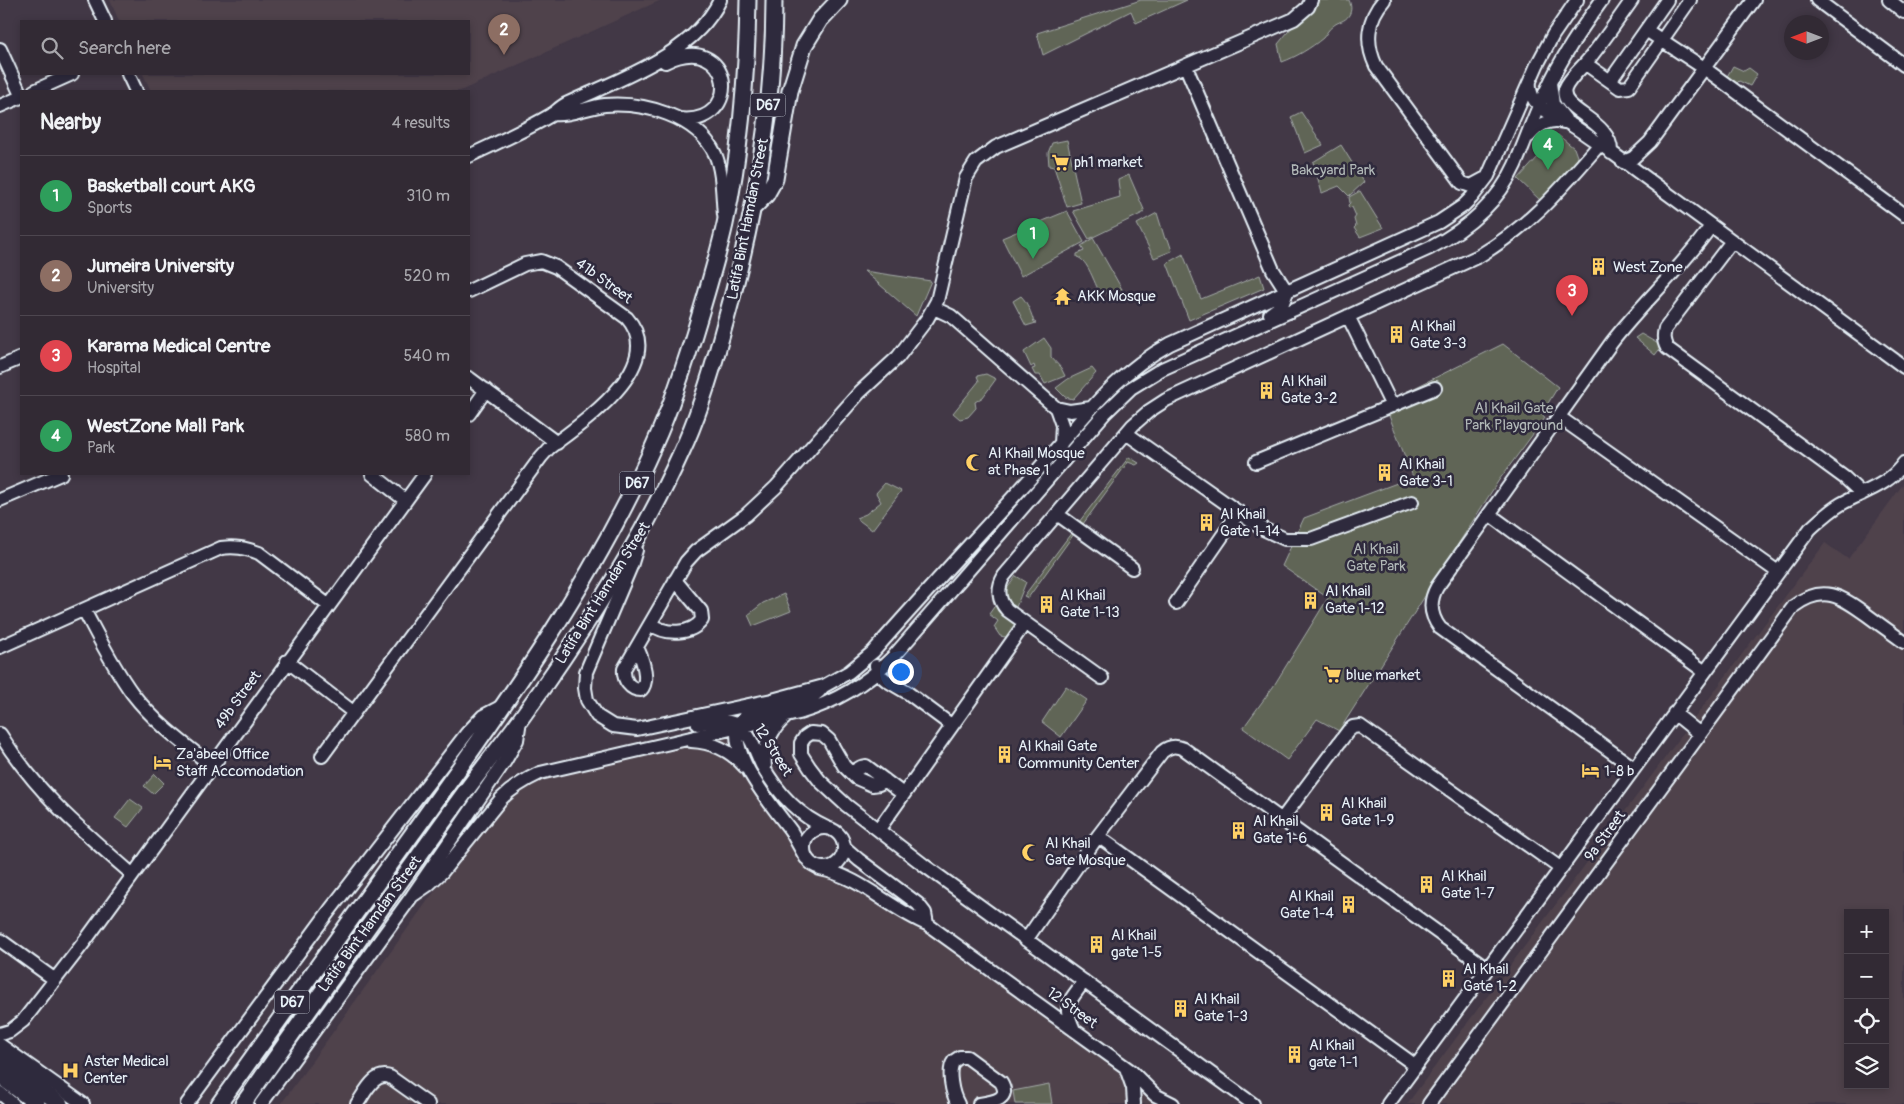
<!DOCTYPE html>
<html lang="en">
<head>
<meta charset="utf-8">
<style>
	body { margin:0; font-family:Pangolin,sans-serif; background:#3a323c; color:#f1f3f6 }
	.controls { position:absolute; right:15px; bottom:15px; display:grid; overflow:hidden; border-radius:0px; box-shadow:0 2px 8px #0003 }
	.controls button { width:45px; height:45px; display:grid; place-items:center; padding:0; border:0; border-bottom:1px solid #4d464f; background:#322a34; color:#f1f3f6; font:25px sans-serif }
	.compass { position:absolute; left:1784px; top:15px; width:45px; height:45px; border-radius:50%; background:#322a34; box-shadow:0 2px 8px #0003; rotate:270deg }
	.you { position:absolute; left:900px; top:671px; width:18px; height:18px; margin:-12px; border:4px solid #fff; border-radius:50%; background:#1a73e8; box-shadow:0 0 0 8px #1a73e833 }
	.badge { display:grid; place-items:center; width:32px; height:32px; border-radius:50%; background:#ffd166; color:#fff; font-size:16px; font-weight:700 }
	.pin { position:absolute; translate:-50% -41px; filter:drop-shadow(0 1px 2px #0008) }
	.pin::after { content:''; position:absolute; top:26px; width:18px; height:15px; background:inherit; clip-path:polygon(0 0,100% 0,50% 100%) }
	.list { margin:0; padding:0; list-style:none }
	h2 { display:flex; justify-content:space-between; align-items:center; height:65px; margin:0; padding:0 20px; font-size:21px }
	h2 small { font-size:16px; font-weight:400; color:#a8a7ac }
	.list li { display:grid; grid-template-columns:32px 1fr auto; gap:15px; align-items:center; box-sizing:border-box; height:80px; padding:0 20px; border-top:1px solid #4d464f }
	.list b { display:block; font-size:19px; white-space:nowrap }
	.list p { margin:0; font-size:16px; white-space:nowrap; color:#a8a7ac }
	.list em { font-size:16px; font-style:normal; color:#a8a7ac }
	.icon { flex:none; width:28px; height:28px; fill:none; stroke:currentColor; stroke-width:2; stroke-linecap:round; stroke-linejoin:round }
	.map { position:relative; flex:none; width:1904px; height:1104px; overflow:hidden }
	.search { position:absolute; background:#322a34; box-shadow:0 2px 8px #0003; left:20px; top:20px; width:450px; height:55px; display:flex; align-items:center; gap:12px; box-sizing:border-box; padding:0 18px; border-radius:0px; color:#a8a7ac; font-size:19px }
	.panel { position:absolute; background:#322a34; box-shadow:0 2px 8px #0003; left:20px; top:90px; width:450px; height:385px; border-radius:0px }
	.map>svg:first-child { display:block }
	.built { fill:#4f424c; fill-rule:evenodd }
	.green { fill:#616557; stroke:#a4aba8 }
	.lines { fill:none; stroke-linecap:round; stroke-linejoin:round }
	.minor-casing { stroke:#e8f1f8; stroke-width:16 }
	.major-casing { stroke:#e8f1f8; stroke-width:19 }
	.minor { stroke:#2f2a3d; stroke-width:12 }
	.major { stroke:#2f2a3d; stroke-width:15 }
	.labels { text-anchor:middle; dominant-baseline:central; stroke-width:5; stroke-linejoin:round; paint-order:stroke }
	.shield { fill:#2f2a3d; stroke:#b0b5c0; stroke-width:1 }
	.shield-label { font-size:14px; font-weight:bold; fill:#e8f1f8 }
	.poi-label { font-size:15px; fill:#e8f1f8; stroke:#2f2a3d; text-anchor:start }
	.park-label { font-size:15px; fill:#b2b9b8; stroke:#2f2a3d }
	.street-label { font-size:15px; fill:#e8f1f8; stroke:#2f2a3d }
</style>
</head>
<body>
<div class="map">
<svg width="1904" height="1104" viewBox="0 0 1904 1104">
	<rect width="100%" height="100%" fill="#423846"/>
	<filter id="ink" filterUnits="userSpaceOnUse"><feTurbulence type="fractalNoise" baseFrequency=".02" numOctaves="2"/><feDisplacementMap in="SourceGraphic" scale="10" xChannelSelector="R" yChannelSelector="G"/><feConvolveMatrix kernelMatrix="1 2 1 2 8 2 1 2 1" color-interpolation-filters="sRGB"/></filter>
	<g filter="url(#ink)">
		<path class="built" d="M110 0H661L460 91H151L143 74H469V21H119Z
			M1904 483V1104H1407L1825 543 1848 559ZM1848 913H1885V1085H1848Z
			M726 735 816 865 1018 983 1177 1104H281L514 781Z"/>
		<path class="green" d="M1141 0H1187L1136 23 1131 11 1043 55 1037 33Z
			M1311 0H1349C1351 5 1352 10 1349 15 1345 22 1338 21 1333 26 1328 29 1326 35 1323 38 1311 48 1296 57 1282 62L1278 44 1307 9Z
			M1733 66 1744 71 1749 68 1757 74 1750 86 1739 81 1734 86 1725 80Z
			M1301 112 1323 145 1305 153 1291 117Z
			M1558 135 1574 148 1579 162 1542 202 1518 179Z
			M1067 140 1081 203 1067 207 1054 167 1049 166 1048 153 1052 143Z
			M1341 145 1364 182 1349 196 1339 186 1322 193 1313 162Z
			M1129 175 1145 212 1089 239 1073 211 1120 197 1118 180Z
			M1360 191 1383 228 1360 237 1354 228 1356 226 1354 219 1356 216 1352 207 1349 208 1348 205 1350 203 1349 197Z
			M1067 211 1084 242 1021 276 1002 238Z
			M1157 213 1165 239H1168L1172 251 1154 258 1137 224Z
			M1093 238 1123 291 1114 295H1108L1105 291 1100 293C1094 283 1088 260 1077 257V254L1084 251 1081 246Z
			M1183 254 1201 299 1260 275 1264 288 1189 320 1167 263Z
			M864 271 931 281 916 316Z
			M1021 296C1028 303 1031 313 1034 322L1036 323 1026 326 1013 301Z
			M1641 334 1662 346 1655 355 1635 338Z
			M1044 338 1051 348V357L1061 368 1065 376 1045 384 1040 375H1035L1032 369 1035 368 1034 365 1031 367 1024 352Z
			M1503 344 1558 387 1542 413 1545 418 1499 480 1339 731 1317 719 1287 760 1243 728 1273 687 1328 598 1282 566 1304 518 1413 477 1384 403Z
			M1092 368 1096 373 1073 399 1065 397 1056 388 1068 379Z
			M986 374 996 379 983 397 975 402 976 408 968 417 960 419 953 413 979 381 977 376Z
			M1129 457 1139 463 1136 465 1128 462 1083 524 1079 522Z
			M885 483 901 491 872 530 856 518 866 514 881 502 876 493Z
			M1072 532 1074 534 1028 598 1024 596Z
			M1016 576 1026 582 1016 607 1026 617 1011 638 1000 636 994 627 998 621 989 614Z
			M784 594 791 611 753 626 748 615 763 603Z
			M1066 686 1087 700 1061 737 1042 722Z
			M155 774 164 783 153 794 144 786Z
			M130 799 143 808 128 827 115 818Z
			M1049 1084 1052 1104H1015L1013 1091Z"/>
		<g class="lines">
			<defs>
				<path id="minor" d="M95 0 105 21
					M1384 0C1367 19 1365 43 1376 66L1462 183 1471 186 1484 179
					M1817 0 1904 65
					M1889 0 1904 12
					M1646 30 1704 68 1904 215
					M0 49 21 95
					M665 62C734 28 745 127 679 119
					M1586 64 1620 88 1629 87 1690 0
					M1186 67 1273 270 1287 292 1282 305 1270 314
					M128 74 136 91
					M1530 81C1527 106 1552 114 1570 124 1580 130 1590 138 1600 144L1904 367
					M1610 81 1667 0
					M1550 83 1553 104 1565 119
					M34 91 72 74
					M0 106 21 97
					M552 114C570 116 587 107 605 105 644 102 697 116 715 154 723 172 722 195 724 215
					M1529 136C1539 125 1549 118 1564 122
					M1611 153C1613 120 1558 111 1565 89 1569 78 1582 68 1589 59 1604 40 1618 20 1632 0
					M469 156C496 143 524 131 551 115 556 112 560 107 566 104 617 80 694 55 720 0
					M1623 162 1633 158 1650 142 1754 0
					M1732 241 1665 329C1663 336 1663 341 1667 348L1845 478 1862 494
					M934 308 951 316 1056 408 1062 425 1061 444
					M1348 316 1392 406
					M0 367 21 358
					M469 378 557 443
					M1056 408 1070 411 1091 408
					M469 414 486 390
					M1559 417 1778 572
					M1126 433 1261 528 1285 539H1311L1412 502
					M1256 462 1435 388
					M372 474 405 500
					M0 500 61 474
					M1057 514 1132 568
					M1489 514 1705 672
					M636 550 631 566 586 672 585 688 587 700 597 716 613 726 637 729 772 700 824 686 849 672 873 652C926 591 982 532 1036 472 1080 423 1111 376 1170 344L1439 222 1463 206 1472 197 1488 176 1537 65 1553 35 1577 0
					M1176 603 1239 512
					M84 610C99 638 113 667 132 693 154 722 183 743 211 765
					M651 624C665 635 691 635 702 620L701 611 675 580
					M0 647 221 548C235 546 245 548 259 553L328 605
					M637 647C642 658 650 680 641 690 630 690 623 680 624 669L686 562 696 551 746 515 776 487 860 392 898 357 927 319 937 301 966 178 976 162 996 147 1294 19 1308 7 1311 0
					M287 661 353 712
					M876 666 880 675 886 680 908 693 951 725
					M1102 678 1007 610C998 600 997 588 1004 576L1133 425 1149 411 1166 400 1479 256C1532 224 1560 190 1600 144
					M1674 713 1700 734
					M698 724C712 721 725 718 739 726 751 734 756 753 762 765 777 792 799 816 827 828
					M0 734C36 792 81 830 132 874
					M691 741C712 742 731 751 745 767
					M322 756 541 457 549 448C582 423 669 365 627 318L556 267 541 261 525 264 469 291
					M765 767C763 746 771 729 787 716
					M1634 768 1440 628C1430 615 1429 601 1437 587L1612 342C1643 302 1682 268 1711 226
					M851 773 861 767 866 766 903 794
					M885 780 879 784 872 785 856 778 844 766 829 740 822 734 811 733 805 737 801 743V754L810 768 820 781 846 805 925 866 1253 1104
					M1282 819 1348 731 1353 727 1360 726 1560 868
					M804 848a20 20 0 1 1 40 0a20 20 0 1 1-40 0Z
					M879 829 1025 623
					M1098 836 1416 1066
					M844 847 859 860 918 904 925 913 927 924
					M806 858C801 849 796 840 791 831 776 810 712 738 748 715 768 709 811 705 822 688
					M820 869C861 877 890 909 927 924L1131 1071 1155 1095 1173 1104
					M412 896 428 885 442 872 501 799C513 787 525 780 540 773L799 713C836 702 866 684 893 657L1105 413 1131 388 1162 369 1430 248C1467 229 1498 203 1515 165 1526 140 1534 115 1546 91 1561 58 1581 29 1602 0
					M0 940 54 979
					M1026 940 1098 836 1162 752C1169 746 1175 745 1184 749L1487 968
					M1074 1030C1062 1004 1069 1003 1084 981
					M0 1034 10 1031 23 1021 85 941 425 474
					M0 1045 83 1104
					M1126 1068 1133 1088 1134 1104
					M0 1093 13 1104
					M187 1104 330 910 467 733 483 716 504 705
					M261 1104 412 896 505 761 517 740 520 720
					M357 1104C365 1093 374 1071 390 1077L428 1104
					M958 1104C952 1094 947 1070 954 1061L960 1057H967L1001 1082C1012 1100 991 1102 979 1104
					M1388 1104 1810 529C1820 520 1829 511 1841 504 1864 491 1888 486 1904 463
					M1429 1104 1794 606C1823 584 1841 596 1867 615 1879 624 1892 633 1904 642"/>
				<path id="major" d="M753 208 766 195 775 179 790 91 804 46 820 20 839 0
					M0 1059 60 1104
					M0 1076 37 1104
					M219 1104C284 1014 348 923 413 833 502 709 592 585 654 445 673 403 687 359 700 315 709 285 718 255 725 224 741 151 747 75 748 0
					M243 1104C316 1000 390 895 465 792 484 766 504 742 522 717 582 634 639 546 681 453 699 415 711 375 722 334 753 226 774 113 774 0"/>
			</defs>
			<use href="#minor" class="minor-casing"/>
			<use href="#major" class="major-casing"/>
			<use href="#minor" class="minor"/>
			<use href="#major" class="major"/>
		</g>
	</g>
	<defs>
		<symbol id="supermarket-bare" viewBox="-9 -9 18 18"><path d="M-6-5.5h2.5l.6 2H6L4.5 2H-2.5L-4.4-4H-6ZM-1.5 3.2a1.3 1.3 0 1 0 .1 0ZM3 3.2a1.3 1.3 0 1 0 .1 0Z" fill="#ffd166" stroke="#2f2a3d" stroke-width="2.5" paint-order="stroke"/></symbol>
		<symbol id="building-bare" viewBox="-9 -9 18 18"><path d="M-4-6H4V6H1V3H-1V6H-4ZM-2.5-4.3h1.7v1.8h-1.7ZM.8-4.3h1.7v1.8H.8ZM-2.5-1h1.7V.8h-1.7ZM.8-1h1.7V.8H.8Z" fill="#ffd166" stroke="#2f2a3d" stroke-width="2.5" paint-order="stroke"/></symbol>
		<symbol id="temple-bare" viewBox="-9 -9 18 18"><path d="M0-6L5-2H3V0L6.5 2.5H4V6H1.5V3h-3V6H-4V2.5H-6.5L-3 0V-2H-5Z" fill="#ffd166" stroke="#2f2a3d" stroke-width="2.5" paint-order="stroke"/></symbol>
		<symbol id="mosque-bare" viewBox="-9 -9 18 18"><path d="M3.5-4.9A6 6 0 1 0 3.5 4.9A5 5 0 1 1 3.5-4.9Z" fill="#ffd166" stroke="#2f2a3d" stroke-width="2.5" paint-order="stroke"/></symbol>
		<symbol id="hotel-bare" viewBox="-9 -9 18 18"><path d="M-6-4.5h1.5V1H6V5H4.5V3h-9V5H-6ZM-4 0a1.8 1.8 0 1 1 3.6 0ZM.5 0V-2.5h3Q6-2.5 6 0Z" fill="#ffd166" stroke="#2f2a3d" stroke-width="2.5" paint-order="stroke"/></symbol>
		<symbol id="hospital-bare" viewBox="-9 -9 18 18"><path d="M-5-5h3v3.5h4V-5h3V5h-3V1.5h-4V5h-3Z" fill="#ffd166" stroke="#2f2a3d" stroke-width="2.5" paint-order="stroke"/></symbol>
	</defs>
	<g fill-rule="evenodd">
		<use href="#supermarket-bare" x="1048" y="150" width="25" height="25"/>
		<use href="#building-bare" x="1586" y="254" width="25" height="25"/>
		<use href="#temple-bare" x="1050" y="284" width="25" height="25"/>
		<use href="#building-bare" x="1384" y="322" width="25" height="25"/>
		<use href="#building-bare" x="1254" y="378" width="25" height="25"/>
		<use href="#mosque-bare" x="962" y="450" width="25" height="25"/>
		<use href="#building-bare" x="1372" y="460" width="25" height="25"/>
		<use href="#building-bare" x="1194" y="510" width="25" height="25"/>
		<use href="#building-bare" x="1298" y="588" width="25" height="25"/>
		<use href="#building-bare" x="1034" y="592" width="25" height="25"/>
		<use href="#supermarket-bare" x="1320" y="662" width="25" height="25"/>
		<use href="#building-bare" x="992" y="742" width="25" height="25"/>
		<use href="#hotel-bare" x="150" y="750" width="25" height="25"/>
		<use href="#hotel-bare" x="1578" y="758" width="25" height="25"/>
		<use href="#building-bare" x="1314" y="800" width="25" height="25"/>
		<use href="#building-bare" x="1226" y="818" width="25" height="25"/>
		<use href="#mosque-bare" x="1018" y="840" width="25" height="25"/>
		<use href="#building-bare" x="1414" y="872" width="25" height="25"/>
		<use href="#building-bare" x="1336" y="892" width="25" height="25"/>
		<use href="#building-bare" x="1084" y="932" width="25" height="25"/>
		<use href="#building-bare" x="1436" y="966" width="25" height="25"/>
		<use href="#building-bare" x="1168" y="996" width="25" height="25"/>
		<use href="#building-bare" x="1282" y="1042" width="25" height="25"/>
		<use href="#hospital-bare" x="58" y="1058" width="25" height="25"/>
	</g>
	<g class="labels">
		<g class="shield">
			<rect x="750.5" y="93.5" width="35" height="23" rx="4"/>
			<rect x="619.5" y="471.5" width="35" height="23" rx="4"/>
			<rect x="274.5" y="990.5" width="35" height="23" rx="4"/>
		</g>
		<g class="shield-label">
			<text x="768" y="105">D67</text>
			<text x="637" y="483">D67</text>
			<text x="292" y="1002">D67</text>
		</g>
		<g class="poi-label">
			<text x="1074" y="162">ph1 market</text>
			<text x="1613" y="267">West Zone</text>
			<text x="1077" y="296">AKK Mosque</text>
			<text x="1410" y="326">Al Khail<tspan x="1410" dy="17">Gate 3-3</tspan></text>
			<text x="1281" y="381">Al Khail<tspan x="1281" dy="17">Gate 3-2</tspan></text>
			<text x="988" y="453">Al Khail Mosque<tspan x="988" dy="17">at Phase 1</tspan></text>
			<text x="1399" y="464">Al Khail<tspan x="1399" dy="17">Gate 3-1</tspan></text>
			<text x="1220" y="514">Al Khail<tspan x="1220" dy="17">Gate 1-14</tspan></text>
			<text x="1325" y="591">Al Khail<tspan x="1325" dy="17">Gate 1-12</tspan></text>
			<text x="1060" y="595">Al Khail<tspan x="1060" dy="17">Gate 1-13</tspan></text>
			<text x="1346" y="675">blue market</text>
			<text x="1018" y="746">Al Khail Gate<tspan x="1018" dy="17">Community Center</tspan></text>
			<text x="176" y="754">Za'abeel Office<tspan x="176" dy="17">Staff Accomodation</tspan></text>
			<text x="1604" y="771">1-8 b</text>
			<text x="1341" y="803">Al Khail<tspan x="1341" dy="17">Gate 1-9</tspan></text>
			<text x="1253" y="821">Al Khail<tspan x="1253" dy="17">Gate 1-6</tspan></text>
			<text x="1045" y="843">Al Khail<tspan x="1045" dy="17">Gate Mosque</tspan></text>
			<text x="1441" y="876">Al Khail<tspan x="1441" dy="17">Gate 1-7</tspan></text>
			<text x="1334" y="896" text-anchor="end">Al Khail<tspan x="1334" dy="17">Gate 1-4</tspan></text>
			<text x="1111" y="935">Al Khail<tspan x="1111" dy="17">gate 1-5</tspan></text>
			<text x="1463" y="969">Al Khail<tspan x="1463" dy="17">Gate 1-2</tspan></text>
			<text x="1194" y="999">Al Khail<tspan x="1194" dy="17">Gate 1-3</tspan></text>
			<text x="1309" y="1045">Al Khail<tspan x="1309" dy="17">gate 1-1</tspan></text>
			<text x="84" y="1061">Aster Medical<tspan x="84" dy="17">Center</tspan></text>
		</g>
		<g class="park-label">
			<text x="1333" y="170">Bakcyard Park</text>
			<text x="1514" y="408">Al Khail Gate<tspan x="1514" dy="17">Park Playground</tspan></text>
			<text x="1376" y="549">Al Khail<tspan x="1376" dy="17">Gate Park</tspan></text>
		</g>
		<g class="street-label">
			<text transform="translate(748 219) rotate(-79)">Latifa Bint Hamdan Street</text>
			<text transform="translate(604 281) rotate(36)">41b Street</text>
			<text transform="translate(603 593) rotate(-58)">Latifa Bint Hamdan Street</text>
			<text transform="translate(238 700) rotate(-54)">49b Street</text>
			<text transform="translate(773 750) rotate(58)">12 Street</text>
			<text transform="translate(1605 836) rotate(-54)">9a Street</text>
			<text transform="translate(370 924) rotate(-54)">Latifa Bint Hamdan Street</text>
			<text transform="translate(1072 1008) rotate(36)">12 Street</text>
		</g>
	</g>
</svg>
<div class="controls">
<button>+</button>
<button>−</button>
<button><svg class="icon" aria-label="locate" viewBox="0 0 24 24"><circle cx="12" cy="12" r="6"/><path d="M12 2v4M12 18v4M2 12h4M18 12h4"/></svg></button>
<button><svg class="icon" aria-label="layers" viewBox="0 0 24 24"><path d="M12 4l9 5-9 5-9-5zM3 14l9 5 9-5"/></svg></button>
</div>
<svg class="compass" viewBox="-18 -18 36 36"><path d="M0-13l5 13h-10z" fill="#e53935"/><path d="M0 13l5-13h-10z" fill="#a8a7ac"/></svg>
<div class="you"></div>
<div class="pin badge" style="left:1033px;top:259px;background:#2e9e5b">1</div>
<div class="pin badge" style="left:504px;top:55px;background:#8d6e63">2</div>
<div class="pin badge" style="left:1572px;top:316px;background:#e0444e">3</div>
<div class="pin badge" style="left:1548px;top:170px;background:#2e9e5b">4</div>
<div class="search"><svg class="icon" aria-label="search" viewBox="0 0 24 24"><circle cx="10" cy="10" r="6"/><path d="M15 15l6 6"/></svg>Search here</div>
<section class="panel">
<h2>Nearby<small>4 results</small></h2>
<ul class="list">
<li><span class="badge" style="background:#2e9e5b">1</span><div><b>Basketball court AKG</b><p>Sports</p></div><em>310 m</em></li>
<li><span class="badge" style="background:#8d6e63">2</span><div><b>Jumeira University</b><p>University</p></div><em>520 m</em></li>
<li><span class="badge" style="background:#e0444e">3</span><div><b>Karama Medical Centre</b><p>Hospital</p></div><em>540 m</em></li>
<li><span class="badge" style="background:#2e9e5b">4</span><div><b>WestZone Mall Park</b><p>Park</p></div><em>580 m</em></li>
</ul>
</section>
</div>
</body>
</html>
